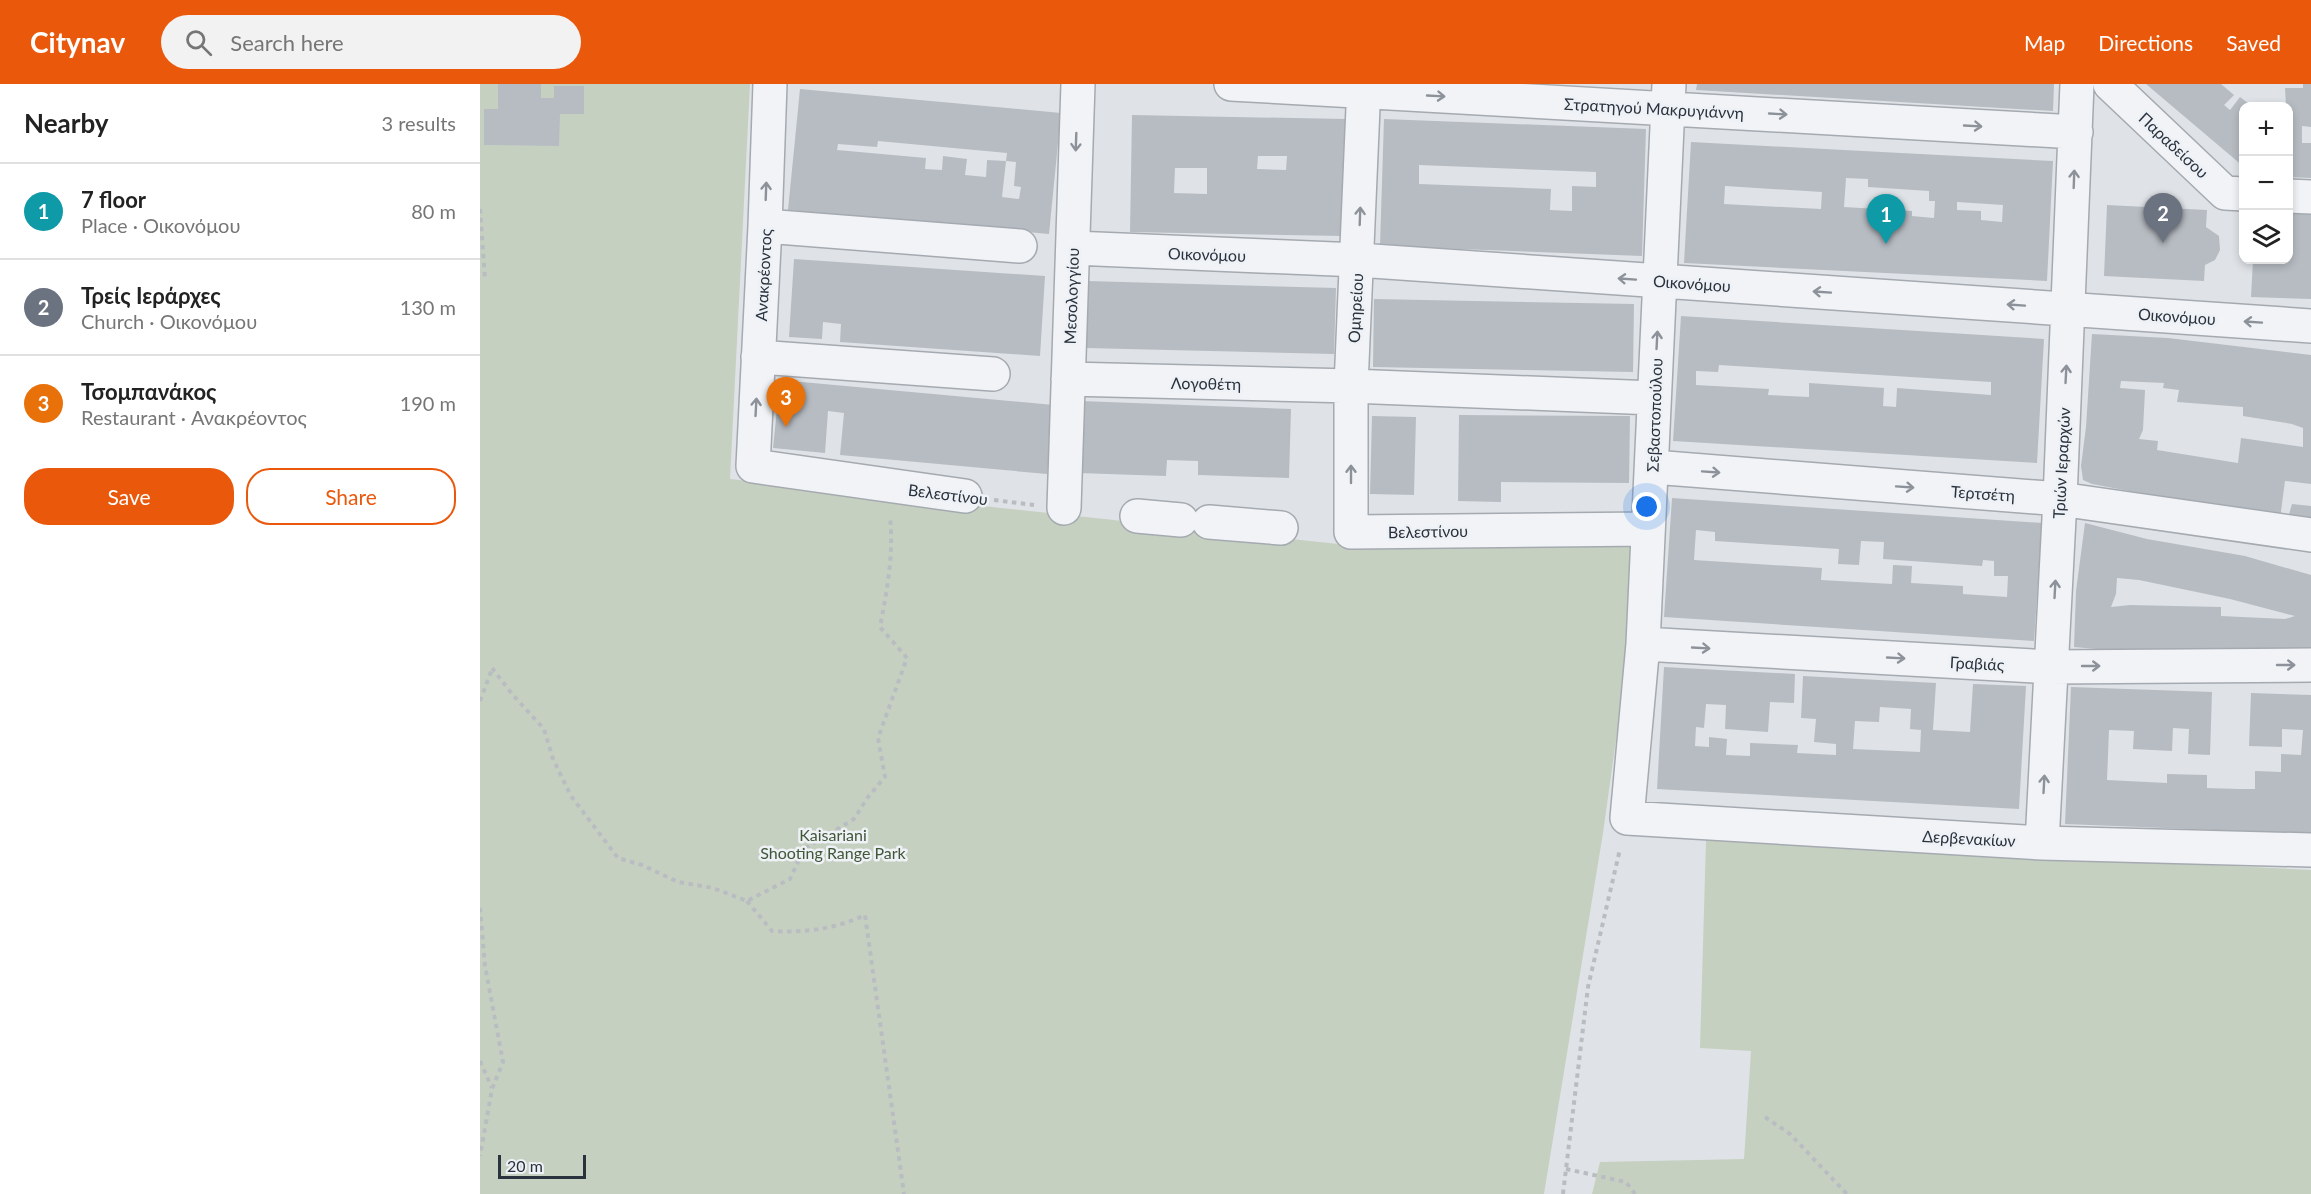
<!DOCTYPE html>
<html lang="en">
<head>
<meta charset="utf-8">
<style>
	body { margin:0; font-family:Lato,sans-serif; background:#f2f2f2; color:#222 }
	.controls { position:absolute; right:18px; top:18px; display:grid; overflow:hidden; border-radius:12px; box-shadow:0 3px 9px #0003 }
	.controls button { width:54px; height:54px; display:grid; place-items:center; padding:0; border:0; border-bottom:2px solid #e0e0e0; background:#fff; color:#222; font:30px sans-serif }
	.scale { position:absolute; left:18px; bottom:15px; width:88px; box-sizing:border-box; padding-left:6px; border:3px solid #29323d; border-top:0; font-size:16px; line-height:21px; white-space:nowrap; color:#29323d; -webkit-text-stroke:4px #eef1f5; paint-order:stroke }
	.you { position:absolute; left:1167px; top:423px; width:21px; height:21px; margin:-15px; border:4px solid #fff; border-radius:50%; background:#1a73e8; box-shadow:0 0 0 9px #1a73e833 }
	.badge { display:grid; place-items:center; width:39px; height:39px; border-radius:50%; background:#ea580c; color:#fff; font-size:20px; font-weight:700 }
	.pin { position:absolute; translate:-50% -50px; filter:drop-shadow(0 2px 3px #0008) }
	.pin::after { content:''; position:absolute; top:32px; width:21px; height:18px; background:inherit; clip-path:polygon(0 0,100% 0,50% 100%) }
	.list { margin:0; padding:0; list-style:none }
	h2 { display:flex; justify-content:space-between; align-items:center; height:78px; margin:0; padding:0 24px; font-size:26px }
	h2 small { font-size:20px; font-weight:400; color:#767676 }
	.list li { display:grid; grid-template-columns:39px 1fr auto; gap:18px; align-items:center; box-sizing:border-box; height:96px; padding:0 24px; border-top:2px solid #e0e0e0 }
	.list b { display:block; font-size:22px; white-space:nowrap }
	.list p { margin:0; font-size:20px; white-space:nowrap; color:#767676 }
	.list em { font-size:20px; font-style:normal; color:#767676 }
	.actions { display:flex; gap:12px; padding:18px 24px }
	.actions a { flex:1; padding:14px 0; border:2px solid #ea580c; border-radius:24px; text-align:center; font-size:21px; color:#ea580c }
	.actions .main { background:#ea580c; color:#fff }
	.icon { flex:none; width:33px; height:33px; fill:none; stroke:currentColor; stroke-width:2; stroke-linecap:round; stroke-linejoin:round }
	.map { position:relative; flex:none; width:1831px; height:1110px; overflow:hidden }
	header { display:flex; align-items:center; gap:36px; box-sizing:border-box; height:84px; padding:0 30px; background:#ea580c; color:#fff }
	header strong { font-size:28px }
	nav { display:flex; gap:33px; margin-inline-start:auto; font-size:21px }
	.search { width:420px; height:54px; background:#f2f2f2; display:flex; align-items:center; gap:15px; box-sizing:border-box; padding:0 21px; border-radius:33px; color:#767676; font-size:22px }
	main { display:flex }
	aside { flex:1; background:#fff }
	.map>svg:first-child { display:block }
	.green { fill:#c6d0c1 }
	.building { fill:#b7bcc3; fill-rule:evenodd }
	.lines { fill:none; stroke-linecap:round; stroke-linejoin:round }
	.street-casing { stroke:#a5aab1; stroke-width:36 }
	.path { stroke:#b9bdc2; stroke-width:4; stroke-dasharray:4.5 4.5; stroke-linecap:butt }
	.street { stroke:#f1f3f6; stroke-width:33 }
	.oneway { stroke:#8d929a }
	.labels { text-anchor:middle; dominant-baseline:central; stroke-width:5; stroke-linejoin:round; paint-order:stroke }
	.street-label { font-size:16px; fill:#29323d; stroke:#eef1f5 }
	.park-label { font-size:16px; fill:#405738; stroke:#eef1f5 }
</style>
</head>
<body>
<header>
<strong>Citynav</strong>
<div class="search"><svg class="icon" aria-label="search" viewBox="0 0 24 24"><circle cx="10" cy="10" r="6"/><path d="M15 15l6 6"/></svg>Search here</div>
<nav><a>Map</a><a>Directions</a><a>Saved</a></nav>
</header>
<main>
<aside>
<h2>Nearby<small>3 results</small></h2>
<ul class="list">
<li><span class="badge" style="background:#0f9aa8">1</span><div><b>7 floor</b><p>Place · Οικονόμου</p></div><em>80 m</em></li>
<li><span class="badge" style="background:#6b7280">2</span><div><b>Τρείς Ιεράρχες</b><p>Church · Οικονόμου</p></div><em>130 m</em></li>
<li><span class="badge" style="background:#e8710a">3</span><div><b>Τσομπανάκος</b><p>Restaurant · Ανακρέοντος</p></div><em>190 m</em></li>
</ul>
<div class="actions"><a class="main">Save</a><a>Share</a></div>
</aside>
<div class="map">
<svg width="1831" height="1110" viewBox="0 0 1831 1110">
	<rect width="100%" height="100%" fill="#dfe3e7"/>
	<path class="green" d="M0 0H270L250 395 868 461 1154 458 1142 613 1123 749 1064 1110H0Z
		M1226 756 1831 786V1110H1112L1120 1078 1264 1075 1271 967 1220 964Z"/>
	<path class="building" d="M18 0H61V14H74V2H104V30H80L79 62 4 61V25H18Z
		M1217 0H1574L1573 27 1216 6Z
		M1666 0H1741L1754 11 1744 21 1750 26 1760 13 1772 22H1764V83Z
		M1823 0H1831V43L1822 42V59H1831V94L1809 93V22H1806L1805 4H1823Z
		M320 5 581 29 569 150 308 126ZM398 57 527 69 526 77 507 76 506 93 485 91 487 75 463 72 462 86 445 85 446 74 357 66 358 60 397 63ZM526 77 536 78 534 102 541 103 539 115 522 113Z
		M652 31 865 35 863 152 650 148ZM778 72H807L806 86 777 85ZM695 84H727V110L694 109Z
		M904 35 1166 45 1162 172 900 162ZM939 81 1116 88V103L1092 102V127L1070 126 1071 105 939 100Z
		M1211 58 1573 77 1567 197 1204 179ZM1366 94 1388 95V103L1449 107V117H1455L1454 134 1432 132V127L1364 123ZM1245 102 1342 108 1341 125 1244 120ZM1477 118 1523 121 1522 138 1501 136V127L1477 126Z
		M1627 121 1727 126 1726 143 1739 152 1740 166 1735 176 1725 181 1724 197 1624 192Z
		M1809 129 1831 130V215L1771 213 1773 176H1809Z
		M314 175 565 192 560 272 360 258 361 240 343 238 342 255 309 253Z
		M608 197 856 204 854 270 606 264Z
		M894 215 1154 220 1153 288 893 283Z
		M1201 232 1564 255 1557 379 1193 357ZM1239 281 1511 298V311L1417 304 1416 323 1403 322 1404 304 1329 299V313L1288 311 1289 305 1216 301V287L1238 288Z
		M1612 250 1688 254 1831 271V400L1805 397 1800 435 1708 422 1670 411 1612 400 1603 396 1601 382 1606 343ZM1641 297 1684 299 1683 304 1699 306 1697 318 1763 323V332L1812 340 1823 344V363L1761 354 1758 379 1677 366 1678 357 1659 355 1663 346 1665 306 1640 304Z
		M300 296 574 321 567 390 360 371 364 329 348 327 345 369 293 364Z
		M601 317 811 325 809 394 718 391V377L687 376 686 392 598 389Z
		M979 331 1150 332 1149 399 1021 398V418L978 417Z
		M892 332 936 333 934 411 890 410Z
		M1192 414 1562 439 1554 557 1184 533ZM1216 446 1235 448V457L1359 465 1358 480 1379 481 1381 457 1404 458 1403 475 1502 482 1503 476 1514 477V492H1528L1527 513 1483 510V502L1431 499 1432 482 1413 481 1412 500 1341 496 1342 484 1214 476Z
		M1812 420 1831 422V441L1807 437Z
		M1605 439 1667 455 1765 472 1831 491V570L1649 568 1594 563 1596 507ZM1637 494 1659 496 1750 515 1815 532 1805 535 1741 532V523L1650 521 1631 523 1636 510Z
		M1184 583 1315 590 1314 619 1290 618 1288 648 1245 645 1246 621 1226 620 1224 644 1216 643 1215 662 1229 663V653L1247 655 1246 671 1270 672V659L1318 661 1317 669 1356 671V660L1334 658 1336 635 1321 634 1323 592 1456 599 1453 646 1490 648 1493 600 1546 602 1539 725 1177 705ZM1400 623 1431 625 1430 645 1441 646 1440 668 1373 665 1375 637 1399 638Z
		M1591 603 1732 608 1730 671 1708 670 1709 645 1693 644 1692 667 1653 665 1654 647 1629 646 1627 696 1687 699V690L1727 691V704L1759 705H1775V687L1801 688V670L1821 671 1823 646 1802 645V663L1769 662 1771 609 1831 611V750L1585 740Z"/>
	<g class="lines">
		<defs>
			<path id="street" d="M290 0 285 142 273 382 485 412
				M751 0 1596 48
				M884 0 871 302V448L1168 445
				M1189 0 1163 560 1147 734 1562 759 1831 766
				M1630 0 1745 109 1764 110
				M1808 112 1831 113
				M285 142 540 162
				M593 164 878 176 1831 242
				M278 273 513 290
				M588 295 871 302 1174 314
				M1173 383 1580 415 1831 451
				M584 424 598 0
				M657 432 701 436
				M729 438 801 444
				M1163 560 1570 583 1831 581
				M1562 759 1580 415 1597 0"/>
		</defs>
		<use href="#street" class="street-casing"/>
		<path class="path" d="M0 125 5 195
			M514 416 554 421
			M12 584 32 610 64 645 73 675 91 712 138 774 162 781 198 798 233 804 267 817 310 795 324 765 374 735 388 713 405 693 398 654 427 574 400 543C407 506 414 471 410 433
			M0 617 12 585
			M267 817 292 847C325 849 355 845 385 831L424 1110
			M0 824 5 882 23 978 12 1005 0 1072
			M0 977 12 1004
			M1285 1033 1310 1050 1367 1110
			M1086 1085 1146 1098 1155 1110
			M1083 1110 1108 903 1140 765"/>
		<use href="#street" class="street"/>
	</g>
	<defs><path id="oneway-shaft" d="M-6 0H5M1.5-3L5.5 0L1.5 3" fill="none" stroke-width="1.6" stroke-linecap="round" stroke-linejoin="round" transform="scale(1.5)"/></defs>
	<g class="oneway">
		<use href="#oneway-shaft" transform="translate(956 12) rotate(3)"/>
		<use href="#oneway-shaft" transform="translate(1298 30) rotate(3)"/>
		<use href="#oneway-shaft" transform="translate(1493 42) rotate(3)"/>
		<use href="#oneway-shaft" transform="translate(596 58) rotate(92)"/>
		<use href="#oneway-shaft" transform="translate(1594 95) rotate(-88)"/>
		<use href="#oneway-shaft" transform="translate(286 107) rotate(-88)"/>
		<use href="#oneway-shaft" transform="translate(880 132) rotate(-88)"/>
		<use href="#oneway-shaft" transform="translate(1147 195) rotate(-176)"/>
		<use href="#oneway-shaft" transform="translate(1342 208) rotate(-176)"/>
		<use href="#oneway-shaft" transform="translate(1536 221) rotate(-176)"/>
		<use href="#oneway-shaft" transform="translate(1773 238) rotate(-176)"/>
		<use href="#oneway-shaft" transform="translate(1177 256) rotate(-87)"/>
		<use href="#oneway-shaft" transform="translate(1586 290) rotate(-87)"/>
		<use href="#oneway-shaft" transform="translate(276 323) rotate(-87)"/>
		<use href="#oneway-shaft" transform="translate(1231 388) rotate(4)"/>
		<use href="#oneway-shaft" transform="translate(871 390) rotate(-90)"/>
		<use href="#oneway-shaft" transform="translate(1425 403) rotate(4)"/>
		<use href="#oneway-shaft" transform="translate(1575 505) rotate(-87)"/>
		<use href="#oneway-shaft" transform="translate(1221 564) rotate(3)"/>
		<use href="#oneway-shaft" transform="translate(1416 574) rotate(3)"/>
		<use href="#oneway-shaft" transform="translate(1806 581)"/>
		<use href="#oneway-shaft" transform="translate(1611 582)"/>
		<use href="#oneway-shaft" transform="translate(1564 700) rotate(-87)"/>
	</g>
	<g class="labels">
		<g class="street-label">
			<text transform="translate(1174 24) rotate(3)">Στρατηγού Μακρυγιάννη</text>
			<text transform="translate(1694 61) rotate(43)">Παραδείσου</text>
			<text transform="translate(727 170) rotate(2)">Οικονόμου</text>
			<text transform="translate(283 191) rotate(-87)">Ανακρέοντος</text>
			<text transform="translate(1212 199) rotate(4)">Οικονόμου</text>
			<text transform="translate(591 212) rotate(-88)">Μεσολογγίου</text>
			<text transform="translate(875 224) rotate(-87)">Ομηρείου</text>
			<text transform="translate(1697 232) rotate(4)">Οικονόμου</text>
			<text transform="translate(726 299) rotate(1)">Λογοθέτη</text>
			<text transform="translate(1174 331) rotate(-88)">Σεβαστοπούλου</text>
			<text transform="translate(1581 379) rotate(-87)">Τριών Ιεραρχών</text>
			<text transform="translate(1503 409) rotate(4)">Τερτσέτη</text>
			<text transform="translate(468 410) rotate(7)">Βελεστίνου</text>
			<text transform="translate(948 447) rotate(-1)">Βελεστίνου</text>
			<text transform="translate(1497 579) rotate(3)">Γραβιάς</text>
			<text transform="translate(1489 754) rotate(3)">Δερβενακίων</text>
		</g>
		<g class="park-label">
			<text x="353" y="750">Kaisariani<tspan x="353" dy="18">Shooting Range Park</tspan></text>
		</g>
	</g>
</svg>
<div class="controls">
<button>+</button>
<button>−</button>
<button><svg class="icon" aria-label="layers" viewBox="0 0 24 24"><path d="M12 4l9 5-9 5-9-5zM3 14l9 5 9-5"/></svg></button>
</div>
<div class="scale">20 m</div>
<div class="you"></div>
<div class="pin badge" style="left:1406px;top:160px;background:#0f9aa8">1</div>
<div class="pin badge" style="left:1683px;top:159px;background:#6b7280">2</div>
<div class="pin badge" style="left:306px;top:343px;background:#e8710a">3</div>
</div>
</main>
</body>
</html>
